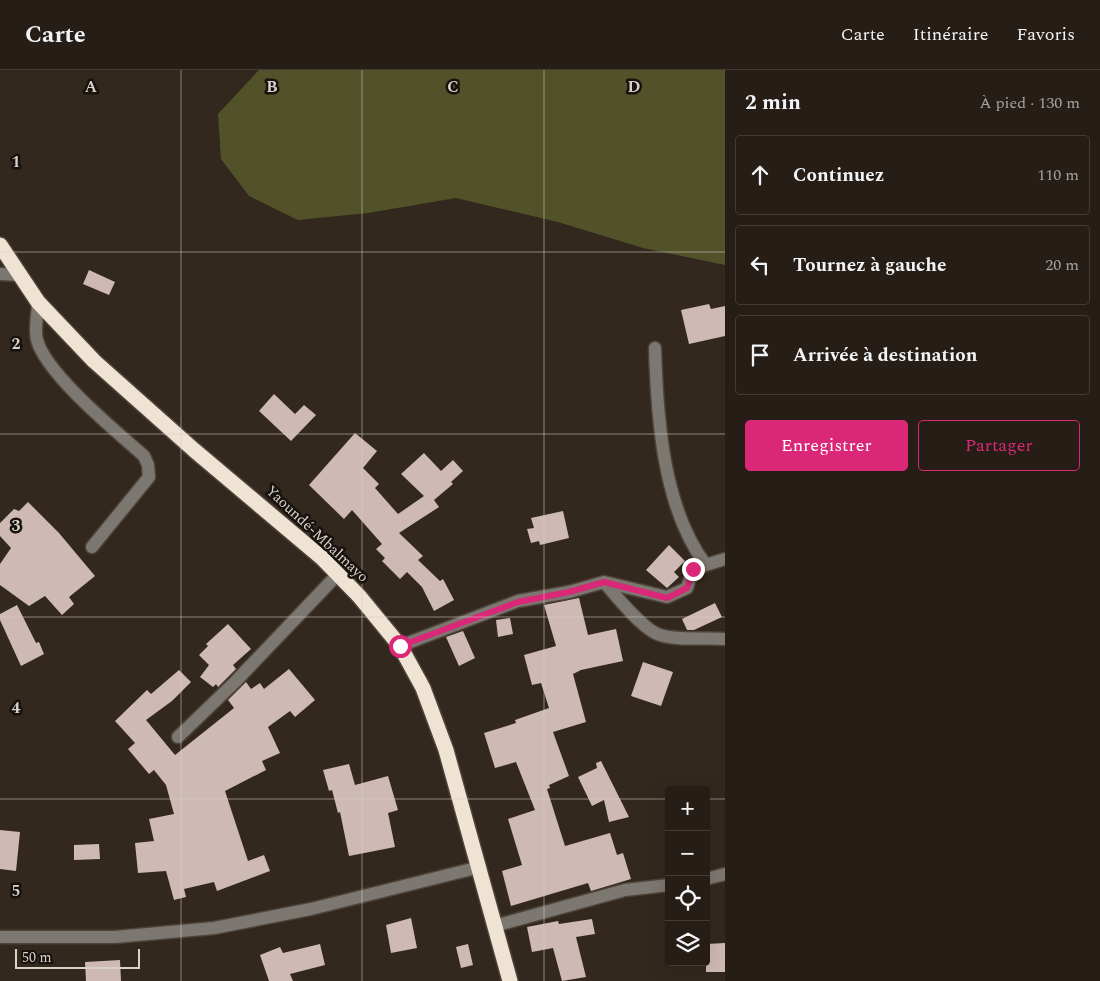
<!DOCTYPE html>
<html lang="fr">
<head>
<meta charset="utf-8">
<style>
	body { margin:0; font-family:Spectral,serif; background:#2e271f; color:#f1f3f6 }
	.controls { position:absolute; right:15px; bottom:15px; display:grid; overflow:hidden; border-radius:5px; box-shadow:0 5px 20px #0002 }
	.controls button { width:45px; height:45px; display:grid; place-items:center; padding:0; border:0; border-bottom:1px solid #423c35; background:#261e16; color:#f1f3f6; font:25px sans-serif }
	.scale { position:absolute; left:15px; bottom:12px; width:125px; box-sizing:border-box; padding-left:5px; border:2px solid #d9d2cb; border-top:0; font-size:14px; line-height:18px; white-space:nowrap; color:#d9d2cb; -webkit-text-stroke:4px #17120d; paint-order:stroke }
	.stop { position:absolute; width:15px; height:15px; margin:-11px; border:4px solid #db2777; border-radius:50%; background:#fff }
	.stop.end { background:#db2777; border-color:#fff; box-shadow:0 1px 5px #0008 }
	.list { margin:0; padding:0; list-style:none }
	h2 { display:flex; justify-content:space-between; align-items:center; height:65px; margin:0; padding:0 20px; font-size:21px }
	h2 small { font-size:16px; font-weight:400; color:#a4a2a1 }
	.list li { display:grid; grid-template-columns:32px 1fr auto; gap:15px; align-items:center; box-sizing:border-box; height:80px; margin:0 10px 10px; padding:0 10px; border:1px solid #423c35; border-radius:5px }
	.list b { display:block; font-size:19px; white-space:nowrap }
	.list em { font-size:16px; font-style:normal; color:#a4a2a1 }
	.actions { display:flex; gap:10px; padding:15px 20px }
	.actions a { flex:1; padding:11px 0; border:1px solid #db2777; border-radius:5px; text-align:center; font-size:18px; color:#db2777 }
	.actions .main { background:#db2777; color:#fff }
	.icon { flex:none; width:28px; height:28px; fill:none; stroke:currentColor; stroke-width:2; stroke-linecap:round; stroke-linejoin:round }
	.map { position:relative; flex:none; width:725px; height:911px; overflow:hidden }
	header { display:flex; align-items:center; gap:30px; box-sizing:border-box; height:70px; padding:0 25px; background:#261e16; border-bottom:1px solid #423c35 }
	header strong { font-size:24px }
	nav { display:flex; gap:28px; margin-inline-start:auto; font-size:18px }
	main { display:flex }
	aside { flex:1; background:#261e16 }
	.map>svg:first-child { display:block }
	.green { fill:#51522a }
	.building { fill:#cfb9b5 }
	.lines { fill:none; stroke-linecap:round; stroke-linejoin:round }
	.minor-casing { stroke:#4e4339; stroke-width:15 }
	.highway-casing { stroke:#4e4339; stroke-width:18 }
	.minor { stroke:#7c7771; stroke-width:12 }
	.highway { stroke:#efe3d3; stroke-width:15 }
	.route { stroke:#db2777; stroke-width:6 }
	.grid { fill:none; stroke:#d9d2cb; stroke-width:1; stroke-opacity:0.55 }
	.labels { text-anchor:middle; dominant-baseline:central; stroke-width:5; stroke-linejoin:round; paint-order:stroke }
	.street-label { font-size:15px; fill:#d9d2cb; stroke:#17120d }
	.grid-label { font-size:16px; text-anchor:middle; font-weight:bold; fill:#d9d2cb; stroke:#17120d; stroke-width:5; stroke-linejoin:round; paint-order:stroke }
</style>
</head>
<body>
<header>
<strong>Carte</strong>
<nav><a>Carte</a><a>Itinéraire</a><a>Favoris</a></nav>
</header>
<main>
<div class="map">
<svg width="725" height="911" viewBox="0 0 725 911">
	<rect width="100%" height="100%" fill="#33281d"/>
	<path class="green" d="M259 0H725V195L643 178 558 152 456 128 368 143 298 150 249 126 221 89 218 44Z"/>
	<path class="building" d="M89 200 115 212 109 225 83 214Z
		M709 234 711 239 725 236V266L689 274 681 240Z
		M274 324 295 344 304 335 316 345 291 371 259 341Z
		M355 363 377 381 363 398 379 414 375 418 398 444 424 426 401 404 424 383 441 401 453 390 463 401 451 412 453 414 434 430 439 437 399 463 423 486 418 490 440 511 443 509 454 530 434 541 422 517 407 502 400 509 382 491 385 488 376 479 382 474 352 440 344 449 309 415Z
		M28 432 59 463 95 506 69 527 74 534 62 545 45 526 29 536 0 515V494L11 478 0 466V453L14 439 19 441Z
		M563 441 569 468 540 475 539 471 531 473 527 459 534 458 531 448Z
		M669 475 685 491 674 502 679 507 667 518 646 500Z
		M579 528 588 565 616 559 623 591 581 600 573 604 586 652 553 662 569 706 549 715 550 718 547 719 565 776 610 763 617 785 623 783 631 809 591 821 588 813 511 836 502 801 522 795 508 749 535 740 516 692 495 698 484 663 516 653 515 650 549 638 541 613 532 615 524 585 556 576 544 535Z
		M715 533 722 547 694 560H687L682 549Z
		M17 535 36 573 39 572 44 584 21 596 0 550V544Z
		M510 548 513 564 498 567 496 550Z
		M228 554 251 579 233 595 236 599 218 617 216 614 213 617 200 607 209 595 199 585 208 576 206 574Z
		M463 561 475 588 459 596 446 567Z
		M643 592 673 602 661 636 631 626Z
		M289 599 315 630 295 647 290 641 268 657 280 683 262 691 266 700 225 721 248 791 264 785 270 801 217 821 214 812 184 819 186 827 174 830 166 801 138 803 135 773 154 771 149 749 174 744 166 715 154 700 149 704 128 679 135 673 115 651 147 620 151 624 179 600 191 612 172 631 146 650 175 685 234 638 228 630 246 612 251 619 260 613 264 619Z
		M601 691 629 747 609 752 604 730 592 736 578 707 597 698 596 693Z
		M349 694 355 715 388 706 398 740 388 743 395 777 349 786 340 742 338 743 332 720 329 721 323 700Z
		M0 760 20 762 16 801 0 799Z
		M99 774 100 789 74 790V775Z
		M411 848 417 878 391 883 386 855Z
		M592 849 595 864 576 867 586 907 562 911 553 878 532 882 527 857 558 851 559 854Z
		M725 873V902H706V874Z
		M320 874 325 895 290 904 293 911H269L260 885 280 877 283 883Z
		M468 874 473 895 461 898 456 877Z
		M120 890 121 911H86L85 892Z"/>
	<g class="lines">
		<defs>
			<path id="minor" d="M0 204 19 205
				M38 232C38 243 34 259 37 270 46 304 117 362 144 386L148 395 149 407 92 477
				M655 278C657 347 663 439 706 495
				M604 512C616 526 643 560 660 565 680 571 704 567 725 569
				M400 576 518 531 569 522 604 512 667 527 687 518 693 499 725 489
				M178 667 235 612 338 504
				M706 809 725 804
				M494 856 625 820 669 815
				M0 867H115L214 858 311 839 480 797"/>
			<path id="highway" d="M0 175 38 232 94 291 194 380 322 488 359 526 400 576 423 618 446 680 510 911"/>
		</defs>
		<use href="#minor" class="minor-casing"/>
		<use href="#highway" class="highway-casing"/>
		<use href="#minor" class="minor"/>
		<use href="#highway" class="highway"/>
	</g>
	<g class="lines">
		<path class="route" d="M400 576 518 532 569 522 604 512 667 528 687 518 693 499"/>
	</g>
	<path class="grid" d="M181 0V911M362 0V911M544 0V911M0 182H725M0 364H725M0 547H725M0 729H669M706 729H725"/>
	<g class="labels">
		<g class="street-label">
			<text transform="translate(317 464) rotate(43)">Yaoundé-Mbalmayo</text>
		</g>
	</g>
	<g class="grid-label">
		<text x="91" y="22">A</text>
		<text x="272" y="22">B</text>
		<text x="453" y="22">C</text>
		<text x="634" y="22">D</text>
		<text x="16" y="97">1</text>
		<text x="16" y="279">2</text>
		<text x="16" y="461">3</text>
		<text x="16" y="643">4</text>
		<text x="16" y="826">5</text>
	</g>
</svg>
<div class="controls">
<button>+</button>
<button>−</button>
<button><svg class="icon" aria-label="locate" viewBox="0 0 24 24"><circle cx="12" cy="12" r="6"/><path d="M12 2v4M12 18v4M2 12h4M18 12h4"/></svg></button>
<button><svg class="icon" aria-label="layers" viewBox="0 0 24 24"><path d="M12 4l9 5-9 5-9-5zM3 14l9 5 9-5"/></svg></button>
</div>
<div class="scale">50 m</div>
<div class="stop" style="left:400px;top:576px"></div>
<div class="stop end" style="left:693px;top:499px"></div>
</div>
<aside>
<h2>2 min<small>À pied · 130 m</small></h2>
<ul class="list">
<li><svg class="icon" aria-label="ahead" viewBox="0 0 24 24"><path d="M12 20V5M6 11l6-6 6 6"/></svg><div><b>Continuez</b></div><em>110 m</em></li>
<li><svg class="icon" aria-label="left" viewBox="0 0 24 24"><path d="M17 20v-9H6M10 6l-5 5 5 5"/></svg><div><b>Tournez à gauche</b></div><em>20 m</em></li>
<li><svg class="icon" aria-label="arrive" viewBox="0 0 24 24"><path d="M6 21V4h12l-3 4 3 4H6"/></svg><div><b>Arrivée à destination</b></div></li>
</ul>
<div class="actions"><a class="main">Enregistrer</a><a>Partager</a></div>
</aside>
</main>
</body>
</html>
